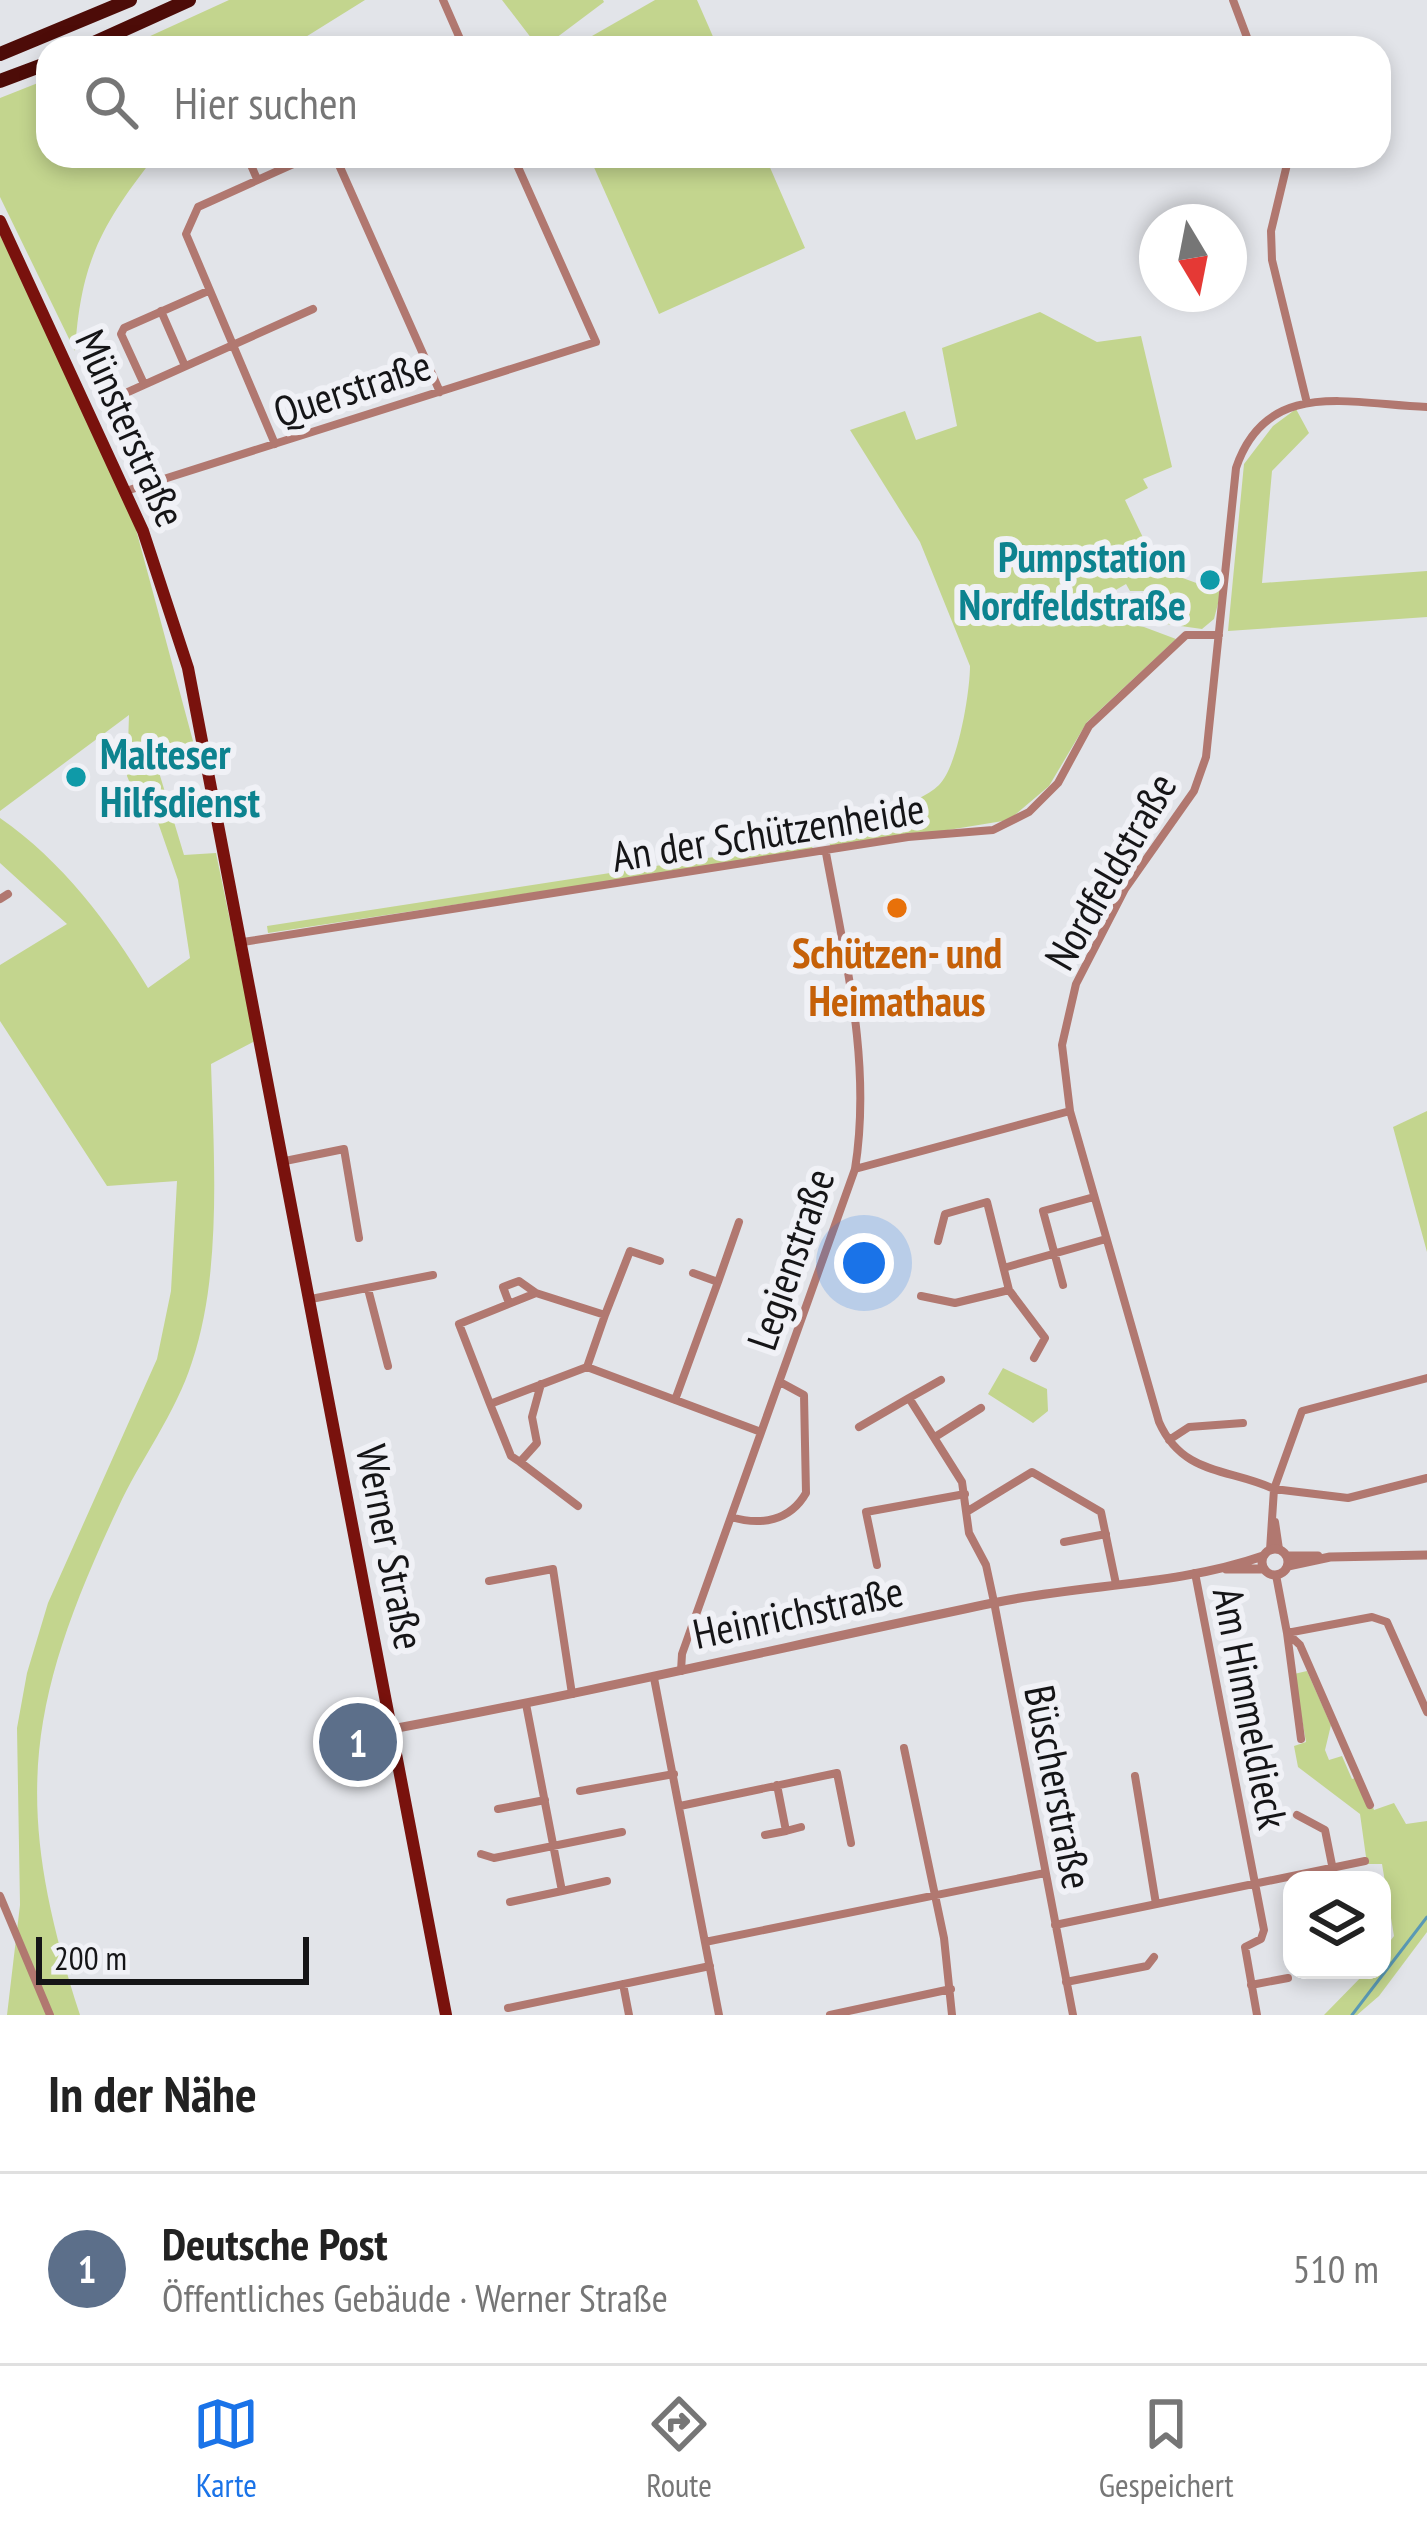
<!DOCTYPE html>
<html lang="de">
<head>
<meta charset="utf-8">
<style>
	body { margin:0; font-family:"PT Sans Narrow",sans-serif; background:#f2f2f2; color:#222 }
	.controls { position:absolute; right:36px; bottom:36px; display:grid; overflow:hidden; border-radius:24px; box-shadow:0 6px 18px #0003 }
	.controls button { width:108px; height:108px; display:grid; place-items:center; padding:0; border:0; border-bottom:3px solid #e0e0e0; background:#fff; color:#222; font:60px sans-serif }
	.compass { position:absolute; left:1139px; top:204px; width:108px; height:108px; border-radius:50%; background:#fff; box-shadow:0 6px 18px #0003; rotate:170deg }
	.scale { position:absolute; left:36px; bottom:30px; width:273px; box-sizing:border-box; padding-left:12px; border:6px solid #151517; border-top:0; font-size:33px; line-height:42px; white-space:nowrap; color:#151517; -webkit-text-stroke:9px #f0f1f6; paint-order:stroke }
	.you { position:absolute; left:864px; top:1263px; width:42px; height:42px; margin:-30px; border:9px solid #fff; border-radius:50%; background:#1a73e8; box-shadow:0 0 0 18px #1a73e833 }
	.badge { display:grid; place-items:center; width:78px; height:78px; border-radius:50%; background:#1a73e8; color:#fff; font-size:39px; font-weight:700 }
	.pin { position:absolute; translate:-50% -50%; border:6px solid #fff; box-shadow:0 3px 12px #0006 }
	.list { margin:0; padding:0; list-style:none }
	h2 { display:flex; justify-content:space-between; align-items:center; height:156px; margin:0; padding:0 48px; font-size:51px }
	h2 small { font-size:39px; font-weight:400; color:#767676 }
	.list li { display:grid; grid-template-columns:78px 1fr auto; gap:36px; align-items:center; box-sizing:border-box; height:192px; padding:0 48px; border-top:3px solid #e0e0e0 }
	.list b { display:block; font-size:45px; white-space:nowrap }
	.list p { margin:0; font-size:39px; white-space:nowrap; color:#767676 }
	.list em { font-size:39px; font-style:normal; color:#767676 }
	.icon { flex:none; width:66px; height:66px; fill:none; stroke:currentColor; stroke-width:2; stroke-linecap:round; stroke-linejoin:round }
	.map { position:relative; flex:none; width:1427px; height:2015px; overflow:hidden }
	.search { position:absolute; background:#fff; box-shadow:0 6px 18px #0003; left:36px; right:36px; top:36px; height:132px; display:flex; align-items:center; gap:30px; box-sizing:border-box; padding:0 42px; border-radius:36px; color:#767676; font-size:45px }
	.sheet { height:348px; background:#fff }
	nav { display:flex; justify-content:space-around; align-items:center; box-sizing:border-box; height:168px; border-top:3px solid #e0e0e0; background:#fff; font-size:33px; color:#767676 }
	nav a { display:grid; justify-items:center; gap:6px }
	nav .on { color:#1a73e8 }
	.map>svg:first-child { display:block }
	.green { fill:#c3d58e }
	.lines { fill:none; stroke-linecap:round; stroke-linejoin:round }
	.stream { stroke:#5a99b4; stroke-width:3 }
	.minor { stroke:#b17870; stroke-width:8 }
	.tertiary { stroke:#b17870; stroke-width:9 }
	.primary { stroke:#79120d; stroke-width:12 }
	.motorway { stroke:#4d0c08; stroke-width:14 }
	.culture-dot { fill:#0f9aa8; stroke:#f0f1f6; stroke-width:4.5 }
	.food-dot { fill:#e8710a; stroke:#f0f1f6; stroke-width:4.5 }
	.labels { text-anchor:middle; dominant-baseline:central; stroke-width:12; stroke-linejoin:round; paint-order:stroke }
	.street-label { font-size:42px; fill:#151517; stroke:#f0f1f6 }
	.culture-label { font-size:42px; font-weight:bold; fill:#0d838f; stroke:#f0f1f6; text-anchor:end }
	.food-label { font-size:42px; font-weight:bold; fill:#c56008; stroke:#f0f1f6 }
</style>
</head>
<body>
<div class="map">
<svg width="1427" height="2015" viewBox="0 0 1427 2015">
	<rect width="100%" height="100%" fill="#e2e4e9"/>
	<path class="green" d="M229 0H365L288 48H124Z
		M502 0H603L604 2 548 44 542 36 535 43Z
		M655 0H697L718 48H571Z
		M48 79V156H155C101 226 81 261 75 351L0 197V98Z
		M589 156H765L805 248 659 314Z
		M0 235 127 496 197 756 158 769 184 855 216 853 255 1041 211 1064C214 1156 222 1274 192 1362 176 1413 140 1460 118 1508 25 1706 12 1805 80 2015H7L20 1905 17 1728 27 1673 48 1603 157 1359 171 1291 177 1181 107 1186 0 1021V965L67 924 0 863V818C62 861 109 923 148 988L190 958 178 880 154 811 141 810 127 776 129 715 0 811Z
		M1040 312 1097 342 1141 336 1172 467 1143 479 1148 488 1125 500 1158 569 1221 592 1214 619 1202 629 1145 621V591H1130L1126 584 1081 610 1085 618 1144 627 1176 639 1087 722 1049 786 1009 820 832 849 825 834C855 822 917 806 939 785 958 766 970 692 970 666L920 542 850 430 905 411 916 440 957 426 942 348Z
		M1296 409 1309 433 1272 471 1262 583 1427 571V617L1228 631 1244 464 1273 426Z
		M811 842 813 850 268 933 267 926Z
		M1427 1111V1252L1393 1127Z
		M1003 1368 1047 1389 1048 1411 1033 1423 988 1394Z
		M1307 1671 1331 1725 1325 1750 1329 1760 1342 1756 1352 1779 1361 1776 1374 1810 1394 1803 1406 1824 1427 1821V1932L1379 1996 1357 2015H1324L1368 1970H1382V1952L1394 1936 1382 1864H1367L1360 1814 1298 1767 1294 1746 1306 1742 1294 1674Z"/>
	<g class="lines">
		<path class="stream" d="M1352 2015 1427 1917"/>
		<path class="minor" d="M443 0 464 48
			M1233 0 1251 48
			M247 156 257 179
			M335 156 440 392
			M1289 156 1271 231 1272 260 1306 399
			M161 311 185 366
			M144 384 121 334 124 328 208 291
			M128 392 313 309
			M275 444 186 234 198 207 311 156
			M126 491 596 342 513 156
			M0 899 8 894
			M243 942 908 837 993 830 1029 812 1058 783 1089 726 1186 635H1219
			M285 1161 344 1149 359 1238
			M855 1169 1070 1111
			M938 1241 945 1214 987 1202 1009 1290 1045 1338 1034 1358
			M1007 1267 1106 1239
			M718 1282 739 1222
			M1063 1285 1043 1211 1094 1197
			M368 1289 388 1366
			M921 1296 955 1303 1009 1290
			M311 1299 433 1275
			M509 1303 503 1287 519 1281 536 1293
			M587 1367 605 1315
			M1427 1378 1302 1411 1274 1489 1348 1498 1427 1478
			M541 1384 532 1417 537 1443 520 1462 511 1456 490 1404 587 1367 761 1432
			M909 1398 941 1380
			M675 1400 718 1282 693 1273
			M490 1404 459 1324 536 1293 605 1315 630 1251 660 1261
			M859 1427 909 1398 962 1482 969 1533 986 1565 994 1602 1073 2015
			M935 1437 981 1408
			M1169 1440 1189 1427 1243 1423
			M520 1462 578 1506
			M968 1511 1032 1472 1101 1512 1116 1584
			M731 1517C761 1526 790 1521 806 1493L804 1395 780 1382
			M1275 1522 1279 1549
			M1064 1542 1106 1534
			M1270 1550 1274 1489C1229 1468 1183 1476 1159 1422L1070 1111 1062 1045 1076 984 1125 889 1194 791 1206 757 1236 468C1267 376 1353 405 1427 407
			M877 1565 866 1512 965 1494
			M1195 1573 1264 1930 1261 1939 1245 1947 1257 2015
			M1276 1575 1287 1633 1372 1617 1387 1622 1427 1712
			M489 1581 553 1569 572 1694
			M681 1671 682 1654 855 1169C872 1063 845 958 826 853
			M654 1678 719 2015
			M526 1704 562 1891 607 1881
			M1301 1739 1287 1633 1300 1645 1370 1805
			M904 1748 944 1938 952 2015
			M1135 1776 1156 1904
			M580 1791 674 1774
			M680 1806 837 1773 851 1843
			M498 1809 545 1800
			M1297 1815 1325 1830 1335 1880
			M786 1831 801 1827
			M765 1835 786 1831 777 1785
			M481 1854 494 1858 622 1832
			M0 1896 50 2015
			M510 1902 562 1891
			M1055 1925 1365 1861
			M705 1942 1045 1873
			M1066 1982 1147 1966 1154 1957
			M623 1984 629 2015
			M1251 1985 1288 1978
			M508 2008 710 1966
			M830 2015 951 1989"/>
		<path class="tertiary" d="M1262 1562a13 13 0 1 1 26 0a13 13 0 1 1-26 0Z
			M1287 1556H1318
			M1288 1566 1330 1557 1427 1555
			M1226 1569H1264
			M392 1729C593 1692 792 1645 993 1603 1082 1584 1177 1586 1263 1556"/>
		<path class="primary" d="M0 221 143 531 188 668 446 2015"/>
		<path class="motorway" d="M83 48 189 0
			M0 54 130 0
			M0 81 48 63"/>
	</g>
	<g class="culture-dot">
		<circle cx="1210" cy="580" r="12"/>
		<circle cx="76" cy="777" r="12"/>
	</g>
	<circle class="food-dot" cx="897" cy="908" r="12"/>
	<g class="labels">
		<g class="street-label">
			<text transform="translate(352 388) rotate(-18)">Querstraße</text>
			<text transform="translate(131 428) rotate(66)">Münsterstraße</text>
			<text transform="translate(768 832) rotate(-9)">An der Schützenheide</text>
			<text transform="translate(1110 871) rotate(-60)">Nordfeldstraße</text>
			<text transform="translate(790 1259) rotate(-71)">Legienstraße</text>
			<text transform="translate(391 1547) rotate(79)">Werner Straße</text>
			<text transform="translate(798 1612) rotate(-12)">Heinrichstraße</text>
			<text transform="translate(1251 1708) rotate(79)">Am Himmeldieck</text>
			<text transform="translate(1059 1787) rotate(79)">Büscherstraße</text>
		</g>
		<g class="culture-label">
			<text x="1186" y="556">Pumpstation<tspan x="1186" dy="48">Nordfeldstraße</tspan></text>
			<text x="100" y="753" text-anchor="start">Malteser<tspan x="100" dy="48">Hilfsdienst</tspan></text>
		</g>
		<g class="food-label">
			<text x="897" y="952">Schützen- und<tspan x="897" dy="48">Heimathaus</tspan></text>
		</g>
	</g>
</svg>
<div class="controls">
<button><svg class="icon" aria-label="layers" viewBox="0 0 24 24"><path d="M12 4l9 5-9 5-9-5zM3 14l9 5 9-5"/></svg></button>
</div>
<svg class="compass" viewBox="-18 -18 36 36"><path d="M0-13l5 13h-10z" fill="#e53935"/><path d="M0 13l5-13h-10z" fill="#767676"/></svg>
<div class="scale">200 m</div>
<div class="you"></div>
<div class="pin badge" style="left:358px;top:1742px;background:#5c6f8a">1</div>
<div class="search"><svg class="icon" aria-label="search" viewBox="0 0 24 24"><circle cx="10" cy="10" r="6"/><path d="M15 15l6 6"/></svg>Hier suchen</div>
</div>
<section class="sheet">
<h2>In der Nähe<small></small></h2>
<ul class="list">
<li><span class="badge" style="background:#5c6f8a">1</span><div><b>Deutsche Post</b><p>Öffentliches Gebäude · Werner Straße</p></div><em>510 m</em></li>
</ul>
</section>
<nav>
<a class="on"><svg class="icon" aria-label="map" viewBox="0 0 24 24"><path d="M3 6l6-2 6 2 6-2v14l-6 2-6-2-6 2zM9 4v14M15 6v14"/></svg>Karte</a>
<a><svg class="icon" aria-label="directions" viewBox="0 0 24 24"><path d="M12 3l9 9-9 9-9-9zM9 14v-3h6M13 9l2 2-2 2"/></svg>Route</a>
<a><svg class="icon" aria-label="saved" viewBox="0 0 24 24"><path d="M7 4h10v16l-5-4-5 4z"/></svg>Gespeichert</a>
</nav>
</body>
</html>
